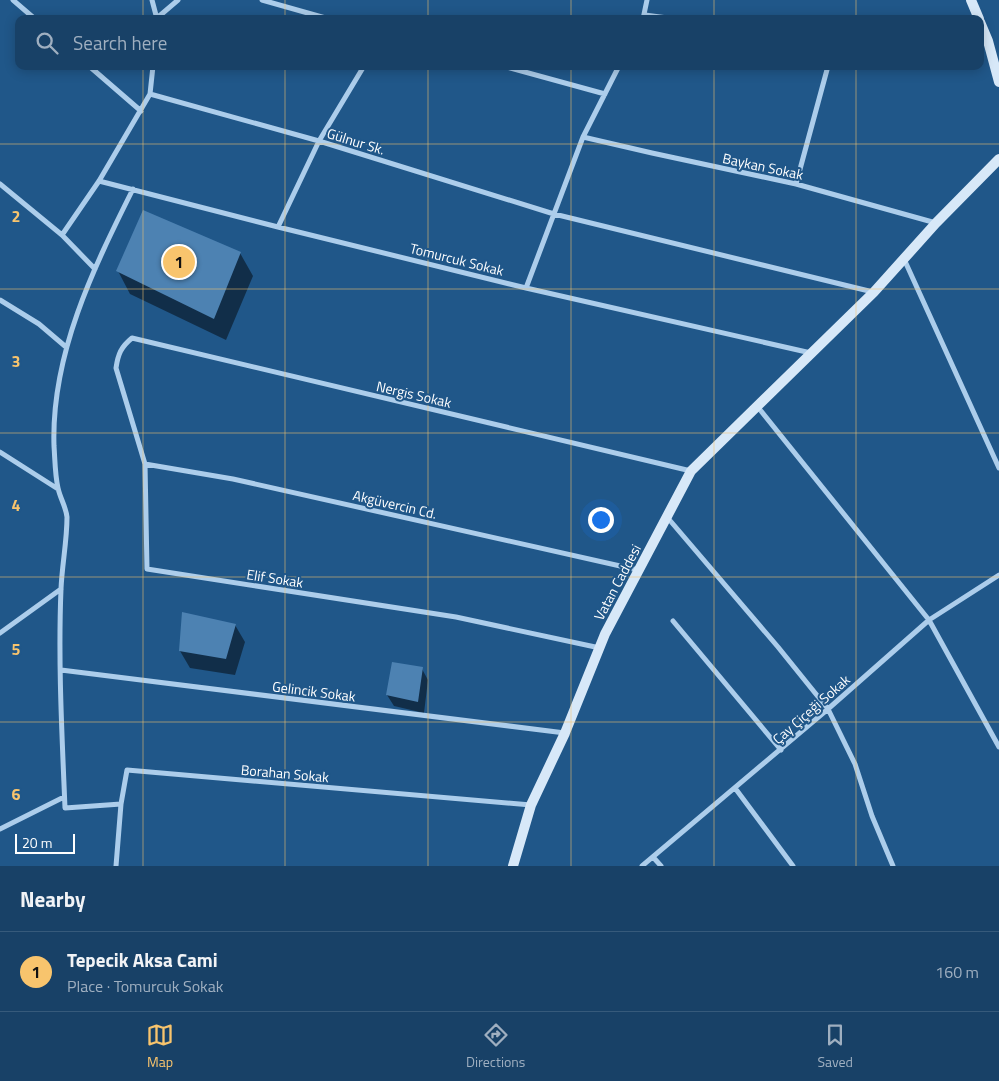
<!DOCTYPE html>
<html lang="en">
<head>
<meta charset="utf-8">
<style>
	body { margin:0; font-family:"Titillium Web",sans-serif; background:#254c70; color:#f1f3f6 }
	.scale { position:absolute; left:15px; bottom:12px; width:60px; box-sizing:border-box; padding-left:5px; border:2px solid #fff; border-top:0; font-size:14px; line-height:18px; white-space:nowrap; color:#fff; -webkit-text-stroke:4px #205789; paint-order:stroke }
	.you { position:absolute; left:600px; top:519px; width:18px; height:18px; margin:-12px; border:4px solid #fff; border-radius:50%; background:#1a73e8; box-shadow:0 0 0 8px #1a73e833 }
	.badge { display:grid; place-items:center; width:32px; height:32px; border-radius:50%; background:#f8c46d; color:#111; font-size:16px; font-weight:700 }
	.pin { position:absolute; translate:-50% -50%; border:2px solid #fff; box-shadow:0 1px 5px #0006 }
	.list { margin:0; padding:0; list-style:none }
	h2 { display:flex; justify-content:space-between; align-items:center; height:65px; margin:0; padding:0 20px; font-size:21px }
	h2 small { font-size:16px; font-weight:400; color:#9fafc0 }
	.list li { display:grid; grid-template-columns:32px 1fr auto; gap:15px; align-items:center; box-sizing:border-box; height:80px; padding:0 20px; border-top:1px solid #365a7b }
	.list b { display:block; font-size:19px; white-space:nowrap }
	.list p { margin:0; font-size:16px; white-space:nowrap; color:#9fafc0 }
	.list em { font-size:16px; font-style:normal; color:#9fafc0 }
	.icon { flex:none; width:28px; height:28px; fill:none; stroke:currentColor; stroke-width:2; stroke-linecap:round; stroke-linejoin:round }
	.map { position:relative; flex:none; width:999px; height:866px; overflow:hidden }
	.search { position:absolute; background:#184167; box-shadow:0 2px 12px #0003; left:15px; right:15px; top:15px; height:55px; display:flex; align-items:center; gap:12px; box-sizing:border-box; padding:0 18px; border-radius:10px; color:#9fafc0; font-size:19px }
	.sheet { height:145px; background:#184167 }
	nav { display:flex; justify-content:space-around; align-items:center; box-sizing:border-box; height:70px; border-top:1px solid #365a7b; background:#184167; font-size:14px; color:#9fafc0 }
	nav a { display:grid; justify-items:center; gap:2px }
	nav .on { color:#f8c46d }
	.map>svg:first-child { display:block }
	.shadow { fill:#0007 }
	.building { fill:#4d82b2 }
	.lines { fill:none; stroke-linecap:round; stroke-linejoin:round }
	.street { stroke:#accdeb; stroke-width:5 }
	.secondary { stroke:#d7e8f8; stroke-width:10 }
	.grid { fill:none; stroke:#f8c46d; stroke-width:1; stroke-opacity:0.55 }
	.labels { text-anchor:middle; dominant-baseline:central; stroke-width:4; stroke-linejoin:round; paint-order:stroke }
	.street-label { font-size:14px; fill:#fff; stroke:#205789 }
	.grid-label { font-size:16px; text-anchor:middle; font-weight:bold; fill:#f8c46d; stroke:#205789; stroke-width:4; stroke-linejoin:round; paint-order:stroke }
</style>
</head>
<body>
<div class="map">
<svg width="999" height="866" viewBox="0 0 999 866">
	<rect width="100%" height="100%" fill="#205789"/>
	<path class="shadow" d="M240 253 253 276 226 340 130 294 118 271Z
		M235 625 245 642 235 675 190 668 180 651Z
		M422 669 428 680 424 713 394 706 387 695Z"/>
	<path class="building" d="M143 210 241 252 214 319 116 271Z
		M182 612 236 624 226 659 179 651Z
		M392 662 423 667 418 702 386 695Z"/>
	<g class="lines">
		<path class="street" d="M13 0 35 19
			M152 0 157 19
			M262 0 329 19
			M645 15 675 19
			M157 18 178 0
			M643 19 647 0
			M89 66 141 111
			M503 66 605 94
			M150 94 319 141 554 214 873 292
			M583 137 652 153 796 184 936 223
			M99 181 278 227 526 288 811 353
			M0 184 62 235 95 269
			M796 184 828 66
			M133 189C93 269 51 355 54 446 55 460 55 475 58 488 60 498 66 507 67 517 67 541 62 565 61 589 58 662 62 735 65 808L121 804 127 770 531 805
			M278 227 319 141 364 66
			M62 235 99 181 150 94 153 66
			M904 259 999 468
			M526 288 583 137 619 66
			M0 300 39 324 66 347
			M757 406 929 620 999 747
			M0 452 58 489
			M145 464 233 479 638 570
			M667 517 778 647 828 709 855 764 872 816 893 866
			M673 621 781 750
			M0 633 61 589
			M600 648 456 617 147 569 145 464 116 368C118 354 121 347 132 338L691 471
			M61 670 565 733
			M735 788 793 866
			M0 829 64 797
			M653 857 661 866
			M116 866 121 804
			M642 866 828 709 929 620 999 575"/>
		<path class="secondary" d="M971 0 979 19
			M980 22 988 41 999 82
			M513 866 531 805 565 733 605 634 691 471 874 292 936 223 999 159"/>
	</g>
	<path class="grid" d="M143 0V19M285 0V19M428 0V19M571 0V19M714 0V19M856 0V19M143 66V866M285 66V866M428 66V866M571 66V866M714 66V866M856 66V866M0 144H999M0 289H999M0 433H999M0 577H999M0 722H999"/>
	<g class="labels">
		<g class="street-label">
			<text transform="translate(356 141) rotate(17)">Gülnur Sk.</text>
			<text transform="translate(763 166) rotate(12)">Baykan Sokak</text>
			<text transform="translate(457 259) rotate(14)">Tomurcuk Sokak</text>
			<text transform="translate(414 394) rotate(13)">Nergis Sokak</text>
			<text transform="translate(395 504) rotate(13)">Akgüvercin Cd.</text>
			<text transform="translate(275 578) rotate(9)">Elif Sokak</text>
			<text transform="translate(617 582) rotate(-62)">Vatan Caddesi</text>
			<text transform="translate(314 691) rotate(7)">Gelincik Sokak</text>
			<text transform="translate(811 709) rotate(-41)">Çay Çiçeği Sokak</text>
			<text transform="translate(285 773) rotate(5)">Borahan Sokak</text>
		</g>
	</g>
	<g class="grid-label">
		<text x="16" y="222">2</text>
		<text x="16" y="367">3</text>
		<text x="16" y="511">4</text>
		<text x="16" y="655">5</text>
		<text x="16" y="800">6</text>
	</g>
</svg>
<div class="scale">20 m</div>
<div class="you"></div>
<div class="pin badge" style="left:179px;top:262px">1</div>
<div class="search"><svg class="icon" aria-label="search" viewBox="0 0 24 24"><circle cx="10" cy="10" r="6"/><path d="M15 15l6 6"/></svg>Search here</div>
</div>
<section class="sheet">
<h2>Nearby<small></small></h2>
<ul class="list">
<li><span class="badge">1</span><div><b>Tepecik Aksa Cami</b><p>Place · Tomurcuk Sokak</p></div><em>160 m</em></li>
</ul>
</section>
<nav>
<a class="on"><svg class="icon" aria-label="map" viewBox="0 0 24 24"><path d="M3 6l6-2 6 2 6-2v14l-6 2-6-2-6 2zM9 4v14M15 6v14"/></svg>Map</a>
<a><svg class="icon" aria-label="directions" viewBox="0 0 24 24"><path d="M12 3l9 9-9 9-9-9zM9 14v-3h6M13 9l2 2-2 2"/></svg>Directions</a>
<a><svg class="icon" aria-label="saved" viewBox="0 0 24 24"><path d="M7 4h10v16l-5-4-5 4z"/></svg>Saved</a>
</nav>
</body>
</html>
